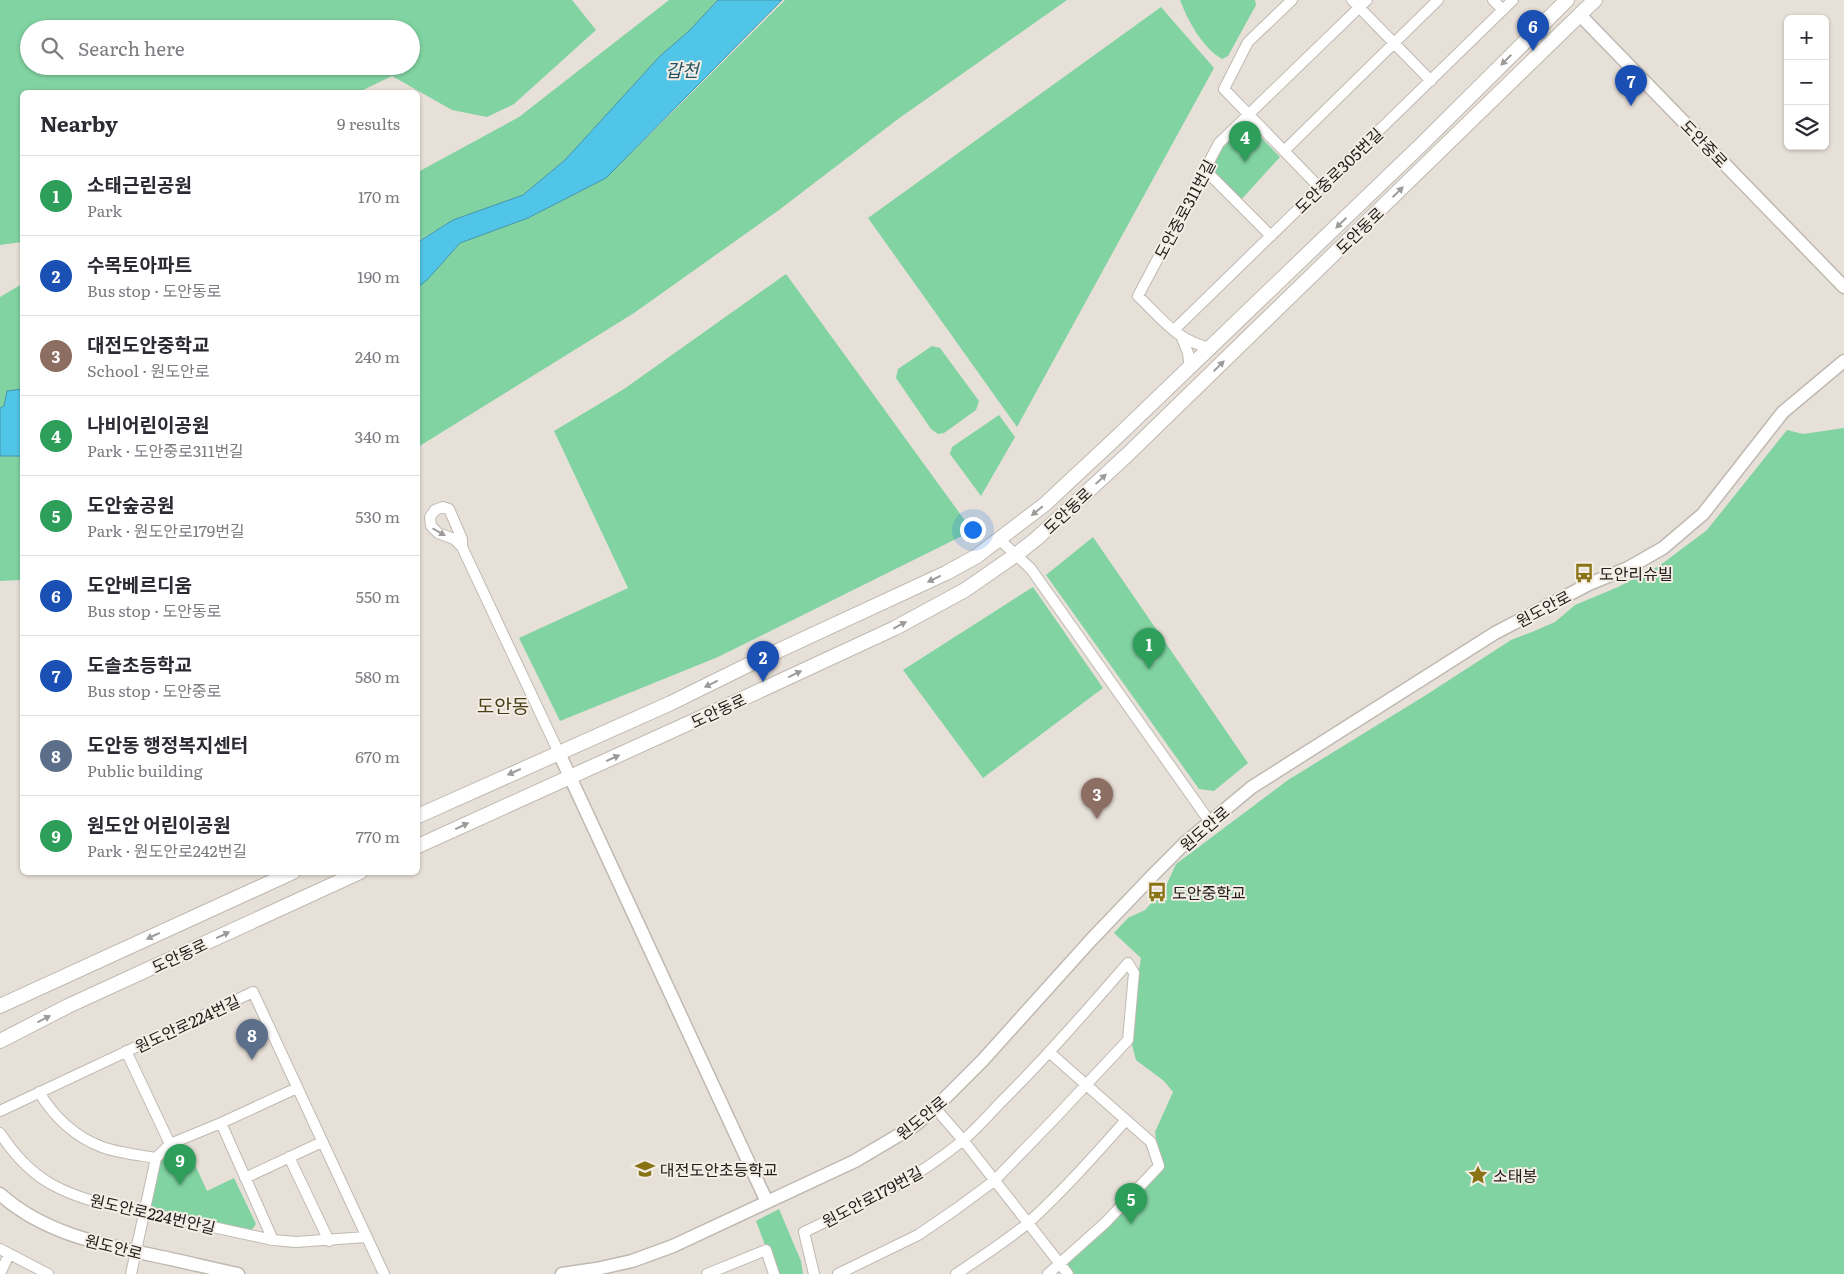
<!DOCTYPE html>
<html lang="en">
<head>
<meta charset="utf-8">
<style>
	body { margin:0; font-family:Literata,"Noto Sans KR",serif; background:#f7f7f7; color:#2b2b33 }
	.controls { position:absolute; right:15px; top:15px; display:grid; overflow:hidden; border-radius:8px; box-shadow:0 1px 4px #0004 }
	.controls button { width:45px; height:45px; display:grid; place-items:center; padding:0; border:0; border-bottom:1px solid #e1e1e2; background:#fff; color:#2b2b33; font:25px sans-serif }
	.you { position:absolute; left:972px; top:529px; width:18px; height:18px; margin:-12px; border:4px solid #fff; border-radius:50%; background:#1a73e8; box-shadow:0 0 0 8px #1a73e833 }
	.badge { display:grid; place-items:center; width:32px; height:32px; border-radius:50%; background:#887315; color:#fff; font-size:16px; font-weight:700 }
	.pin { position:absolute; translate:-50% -41px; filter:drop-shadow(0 1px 2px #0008) }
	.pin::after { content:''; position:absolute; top:26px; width:18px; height:15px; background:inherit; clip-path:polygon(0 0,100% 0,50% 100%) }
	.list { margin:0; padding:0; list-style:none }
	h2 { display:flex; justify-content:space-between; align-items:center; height:65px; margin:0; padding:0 20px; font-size:21px }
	h2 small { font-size:16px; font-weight:400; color:#7c7c81 }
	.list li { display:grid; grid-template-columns:32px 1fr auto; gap:15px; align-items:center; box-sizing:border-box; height:80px; padding:0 20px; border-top:1px solid #e1e1e2 }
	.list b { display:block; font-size:19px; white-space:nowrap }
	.list p { margin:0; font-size:16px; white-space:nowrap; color:#7c7c81 }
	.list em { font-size:16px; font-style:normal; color:#7c7c81 }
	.icon { flex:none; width:28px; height:28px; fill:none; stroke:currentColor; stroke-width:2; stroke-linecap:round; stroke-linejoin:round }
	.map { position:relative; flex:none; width:1844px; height:1274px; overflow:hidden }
	.search { position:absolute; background:#fff; box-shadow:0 1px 4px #0004; left:20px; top:20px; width:400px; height:55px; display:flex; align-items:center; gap:12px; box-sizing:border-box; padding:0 18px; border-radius:28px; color:#7c7c81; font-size:19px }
	.panel { position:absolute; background:#fff; box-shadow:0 1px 4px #0004; left:20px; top:90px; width:400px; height:785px; border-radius:8px }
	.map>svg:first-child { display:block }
	.green { fill:#81d3a2; fill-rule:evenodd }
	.water { fill:#51c5e7; stroke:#4394ab }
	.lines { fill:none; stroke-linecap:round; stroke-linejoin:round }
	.minor-casing { stroke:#bfb9b1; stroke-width:12 }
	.tertiary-casing { stroke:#bfb9b1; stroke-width:15 }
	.secondary-casing { stroke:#bfb9b1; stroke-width:16 }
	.minor { stroke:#fff; stroke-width:10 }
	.tertiary { stroke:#fff; stroke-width:12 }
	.secondary { stroke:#fff; stroke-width:14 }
	.oneway { fill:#9c9b9a }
	.labels { text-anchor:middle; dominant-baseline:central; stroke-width:4; stroke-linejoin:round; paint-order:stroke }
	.street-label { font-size:16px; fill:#23211e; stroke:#f4ede5 }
	.poi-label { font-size:16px; fill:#23211e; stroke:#f4ede5; text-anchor:start }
	.water-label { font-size:18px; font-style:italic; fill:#235362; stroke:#f4ede5 }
	.quarter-label { font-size:19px; fill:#483d14; stroke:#f4ede5 }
</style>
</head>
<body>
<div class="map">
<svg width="1844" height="1274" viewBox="0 0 1844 1274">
	<rect width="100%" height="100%" fill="#e7e0d8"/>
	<path class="green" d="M0 0H572L596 30 514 104 487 117 452 110 392 76 359 92H22V242L0 245ZM29 29H411V66H29Z
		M669 0H718L689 31 660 56 565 160 523 195 453 220 418 241V172L519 117Z
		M785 0H1067L898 119 779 210 634 313 418 447V287L427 280 460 243 528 218 606 178Z
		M1180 0H1255L1256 5 1228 56 1222 59C1202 47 1188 21 1180 0Z
		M1161 7 1214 68 1017 427 868 218Z
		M1244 125 1251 127 1280 157 1240 201 1212 172C1209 155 1232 136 1244 125Z
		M786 274 966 522 964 535 718 657 560 721 519 638 628 588 554 431 624 389Z
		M22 284V389L7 391 4 407 0 408V297Z
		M932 346 940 348 979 401 976 410 944 433 938 434 931 429 896 378 898 369Z
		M999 415 1015 437 981 496 950 454 952 447Z
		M1844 428V1274H1073L1066 1266 1067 1261 1160 1167 1155 1132 1173 1092 1164 1081 1136 1060 1132 1045 1133 1004 1141 958 1114 933 1128 918 1145 910 1165 888 1176 864 1288 780 1426 695 1511 640 1532 632 1555 622 1575 605 1618 587 1659 566 1707 530 1787 430 1803 434Z
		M0 456H22V580L0 581Z
		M1093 537 1248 763 1214 791 1199 789 1046 575Z
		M1033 587 1103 688 983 778 903 670Z
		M187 1147 207 1191 234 1178 256 1224 251 1231 157 1211 151 1207 161 1160Z
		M779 1209 801 1261 803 1274H776L756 1221Z"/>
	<path class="water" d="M718 0H782L606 178 528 218 460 243 427 280 418 287V242L453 220 523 195 565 160 660 56 689 31Z
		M22 389V456H0V408L4 406 7 391Z"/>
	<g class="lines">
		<defs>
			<path id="minor" d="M1292 0 1248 42 1224 89 1320 188
				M1352 0 1431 81
				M1493 0 1503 10
				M1284 151 1438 0
				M1205 170 1271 236
				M1174 330 1513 0
				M1182 338 1188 353 1190 368
				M1211 348C1177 341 1162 319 1138 296L1219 143 1367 0
				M1000 540 1031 569 1210 822
				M462 547V539L449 509 443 507 435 510 430 517 431 526 438 533 454 539 462 547 559 753
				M126 1051 170 1144
				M39 1092C53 1116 75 1137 102 1147 119 1153 138 1155 156 1158L170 1144 221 1123 297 1088
				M935 1108 963 1140 1068 1274
				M0 1111 253 992 384 1274
				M221 1123 273 1240
				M0 1133C13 1153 30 1172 51 1184 83 1202 119 1207 153 1214 193 1223 233 1231 273 1240L296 1242 366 1237
				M289 1157 329 1241
				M245 1178 322 1142
				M0 1249 48 1274
				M0 1274 9 1254
				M131 1274 156 1158
				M707 1274 766 1250 774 1274
				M814 1274 804 1232C859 1206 914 1181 962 1141 977 1129 991 1112 1005 1098 1048 1055 1088 1009 1128 963L1134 973 1128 1040 1056 1117 994 1181 956 1209 918 1235 838 1274
				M956 1274C980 1258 1005 1242 1028 1223 1063 1191 1095 1155 1126 1120
				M1048 1274 1105 1223 1159 1166 1151 1142 1049 1052"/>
			<path id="tertiary" d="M1580 15 1844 287
				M559 753 767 1202
				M0 1194C42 1232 98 1244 152 1255 181 1261 210 1268 238 1274
				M562 1274 596 1269 632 1261 673 1246 855 1161 914 1126 935 1108 983 1060 1091 940 1154 874 1185 843 1210 822 1252 787 1495 633 1589 584 1628 568 1663 548 1703 514 1783 412 1844 361"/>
			<path id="secondary" d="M418 816 671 703 754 662 946 573 977 556 1044 505 1118 436 1422 144 1567 0
				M418 846 731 704 895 628 965 590 1017 554 1036 539 1127 455 1595 0
				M0 1006 293 872
				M0 1041 68 1006 360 872"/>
		</defs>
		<use href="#minor" class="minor-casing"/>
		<use href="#tertiary" class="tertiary-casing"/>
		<use href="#secondary" class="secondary-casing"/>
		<use href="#minor" class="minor"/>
		<use href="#tertiary" class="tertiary"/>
		<use href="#secondary" class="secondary"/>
	</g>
	<defs><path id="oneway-solid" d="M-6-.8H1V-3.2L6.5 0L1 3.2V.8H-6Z" transform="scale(1.25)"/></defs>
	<g class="oneway">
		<use href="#oneway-solid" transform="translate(1506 60) rotate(135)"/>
		<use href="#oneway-solid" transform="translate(1398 192) rotate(-44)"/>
		<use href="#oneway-solid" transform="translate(1341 223) rotate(136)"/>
		<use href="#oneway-solid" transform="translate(1219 366) rotate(-44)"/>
		<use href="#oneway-solid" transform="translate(1101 479) rotate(-43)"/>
		<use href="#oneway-solid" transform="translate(1037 511) rotate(140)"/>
		<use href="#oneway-solid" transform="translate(439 532) rotate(30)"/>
		<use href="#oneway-solid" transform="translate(934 579) rotate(154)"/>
		<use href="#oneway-solid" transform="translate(900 625) rotate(-28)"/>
		<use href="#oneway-solid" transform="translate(795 674) rotate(-26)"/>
		<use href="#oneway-solid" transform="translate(711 684) rotate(154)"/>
		<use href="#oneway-solid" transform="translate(613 758) rotate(-24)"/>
		<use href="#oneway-solid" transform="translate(514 772) rotate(156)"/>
		<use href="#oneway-solid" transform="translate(462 826) rotate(-25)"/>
		<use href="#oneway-solid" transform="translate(223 935) rotate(-25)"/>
		<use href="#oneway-solid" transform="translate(153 936) rotate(155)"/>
		<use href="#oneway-solid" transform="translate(44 1019) rotate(-27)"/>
	</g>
	<defs>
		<symbol id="bus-bare" viewBox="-9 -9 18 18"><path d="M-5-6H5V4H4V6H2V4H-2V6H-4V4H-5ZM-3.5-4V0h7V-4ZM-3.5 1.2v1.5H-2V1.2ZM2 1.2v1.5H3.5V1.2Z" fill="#887315" stroke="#f4ede5" stroke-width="2.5" paint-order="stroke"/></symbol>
		<symbol id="school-bare" viewBox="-9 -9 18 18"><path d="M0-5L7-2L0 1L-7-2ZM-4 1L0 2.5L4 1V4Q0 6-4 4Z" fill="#887315" stroke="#f4ede5" stroke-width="2.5" paint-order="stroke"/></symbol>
		<symbol id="sight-bare" viewBox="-9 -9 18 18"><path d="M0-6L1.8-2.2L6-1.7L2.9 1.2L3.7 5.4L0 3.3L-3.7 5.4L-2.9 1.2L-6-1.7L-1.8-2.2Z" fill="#887315" stroke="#f4ede5" stroke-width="2.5" paint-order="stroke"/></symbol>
	</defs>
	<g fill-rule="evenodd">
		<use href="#bus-bare" x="1570" y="559" width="28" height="28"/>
		<use href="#bus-bare" x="1143" y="878" width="28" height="28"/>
		<use href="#school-bare" x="631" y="1155" width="28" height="28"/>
		<use href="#sight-bare" x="1464" y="1161" width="28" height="28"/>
	</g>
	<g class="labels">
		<g class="street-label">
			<text transform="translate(1705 143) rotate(46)">도안중로</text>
			<text transform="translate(1338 170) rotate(-44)">도안중로305번길</text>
			<text transform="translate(1184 209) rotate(-62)">도안중로311번길</text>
			<text transform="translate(1359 230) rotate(-44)">도안동로</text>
			<text transform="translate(1067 510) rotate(-43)">도안동로</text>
			<text transform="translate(1543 608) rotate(-28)">원도안로</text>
			<text transform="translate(718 710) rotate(-25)">도안동로</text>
			<text transform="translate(1204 828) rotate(-41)">원도안로</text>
			<text transform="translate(179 955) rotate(-25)">도안동로</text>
			<text transform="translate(187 1023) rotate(-25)">원도안로224번길</text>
			<text transform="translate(921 1117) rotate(-39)">원도안로</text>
			<text transform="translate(872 1196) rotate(-28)">원도안로179번길</text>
			<text transform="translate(153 1213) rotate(13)">원도안로224번안길</text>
			<text transform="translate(114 1246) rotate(14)">원도안로</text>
		</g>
		<g class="poi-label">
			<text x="1599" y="573">도안리슈빌</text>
			<text x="1172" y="892">도안중학교</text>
			<text x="660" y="1169">대전도안초등학교</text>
			<text x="1493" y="1175">소태봉</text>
		</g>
		<g class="water-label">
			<text x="682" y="69">갑천</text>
		</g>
		<g class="quarter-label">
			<text x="503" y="705">도안동</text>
		</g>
	</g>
</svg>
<div class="controls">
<button>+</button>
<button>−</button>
<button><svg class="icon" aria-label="layers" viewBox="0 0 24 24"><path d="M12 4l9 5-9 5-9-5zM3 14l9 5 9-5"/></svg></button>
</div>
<div class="you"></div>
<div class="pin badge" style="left:1149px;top:669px;background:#2e9e5b">1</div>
<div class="pin badge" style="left:763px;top:682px;background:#1a4fb4">2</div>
<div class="pin badge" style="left:1097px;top:819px;background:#8d6e63">3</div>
<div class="pin badge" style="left:1245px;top:162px;background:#2e9e5b">4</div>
<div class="pin badge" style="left:1131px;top:1224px;background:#2e9e5b">5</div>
<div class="pin badge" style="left:1533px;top:51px;background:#1a4fb4">6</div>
<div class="pin badge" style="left:1631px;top:106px;background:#1a4fb4">7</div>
<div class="pin badge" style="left:252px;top:1060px;background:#5c6f8a">8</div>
<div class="pin badge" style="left:180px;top:1185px;background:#2e9e5b">9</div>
<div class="search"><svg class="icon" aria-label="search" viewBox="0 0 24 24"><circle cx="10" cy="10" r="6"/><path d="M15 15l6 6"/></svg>Search here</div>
<section class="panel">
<h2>Nearby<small>9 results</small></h2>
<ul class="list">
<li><span class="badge" style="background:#2e9e5b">1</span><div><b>소태근린공원</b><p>Park</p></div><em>170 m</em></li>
<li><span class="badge" style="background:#1a4fb4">2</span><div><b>수목토아파트</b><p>Bus stop · 도안동로</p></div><em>190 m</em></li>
<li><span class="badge" style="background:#8d6e63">3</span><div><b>대전도안중학교</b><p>School · 원도안로</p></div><em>240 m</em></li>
<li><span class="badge" style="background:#2e9e5b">4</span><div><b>나비어린이공원</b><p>Park · 도안중로311번길</p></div><em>340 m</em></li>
<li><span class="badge" style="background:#2e9e5b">5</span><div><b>도안숲공원</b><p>Park · 원도안로179번길</p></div><em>530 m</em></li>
<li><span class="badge" style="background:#1a4fb4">6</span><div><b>도안베르디움</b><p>Bus stop · 도안동로</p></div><em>550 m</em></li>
<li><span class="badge" style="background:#1a4fb4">7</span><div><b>도솔초등학교</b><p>Bus stop · 도안중로</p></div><em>580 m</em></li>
<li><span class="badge" style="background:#5c6f8a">8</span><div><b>도안동 행정복지센터</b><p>Public building</p></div><em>670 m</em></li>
<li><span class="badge" style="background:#2e9e5b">9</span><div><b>원도안 어린이공원</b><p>Park · 원도안로242번길</p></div><em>770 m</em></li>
</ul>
</section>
</div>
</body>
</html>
